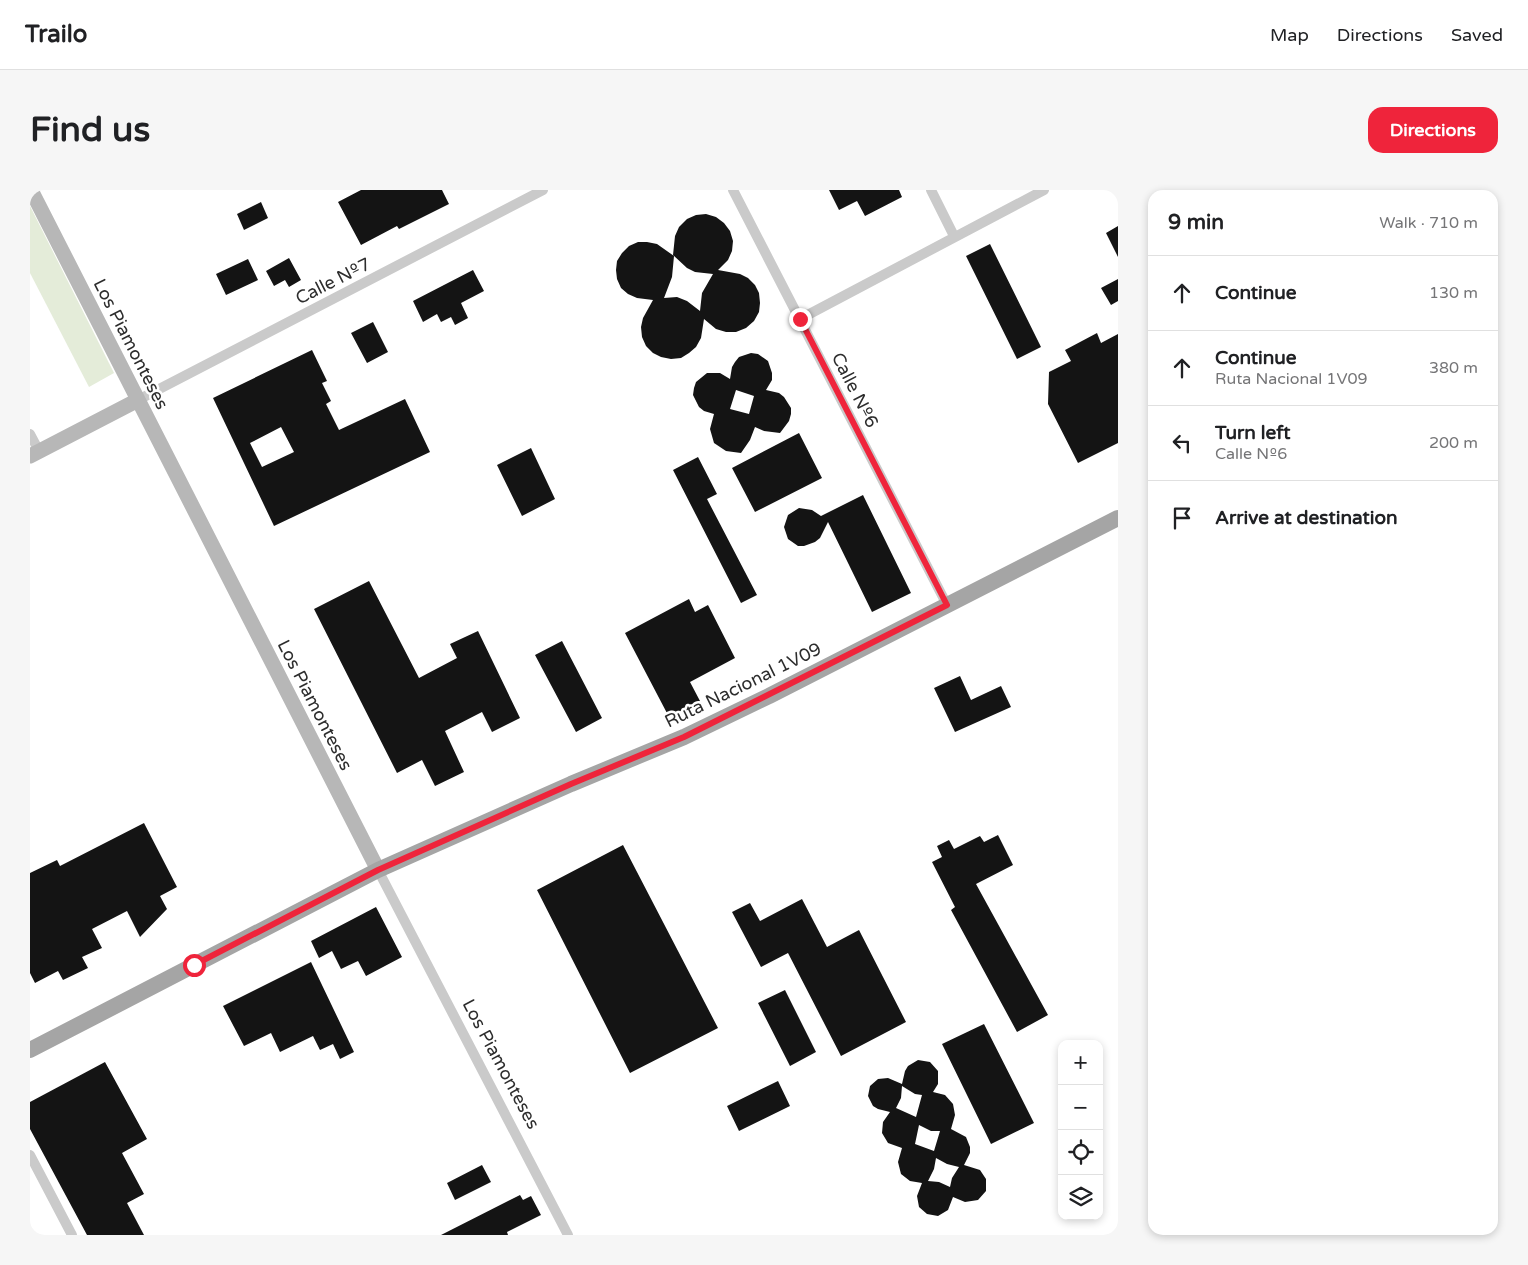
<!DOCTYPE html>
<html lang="en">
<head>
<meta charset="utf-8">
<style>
	body { margin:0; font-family:"Varela Round",sans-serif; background:#f6f6f6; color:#202124 }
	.controls { position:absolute; right:15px; bottom:15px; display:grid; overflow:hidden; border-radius:10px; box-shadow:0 2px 8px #0003 }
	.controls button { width:45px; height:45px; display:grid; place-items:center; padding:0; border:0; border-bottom:1px solid #e0e0e0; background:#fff; color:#202124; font:25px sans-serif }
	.stop { position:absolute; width:15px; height:15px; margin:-11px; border:4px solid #ef243b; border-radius:50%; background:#fff }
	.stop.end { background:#ef243b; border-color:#fff; box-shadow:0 1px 5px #0008 }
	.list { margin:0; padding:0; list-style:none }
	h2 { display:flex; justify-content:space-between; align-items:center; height:65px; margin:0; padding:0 20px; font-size:21px }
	h2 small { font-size:16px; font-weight:400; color:#757577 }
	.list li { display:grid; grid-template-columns:32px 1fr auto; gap:15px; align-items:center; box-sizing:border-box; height:75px; padding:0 20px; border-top:1px solid #e0e0e0 }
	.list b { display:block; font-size:19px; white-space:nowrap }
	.list p { margin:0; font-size:16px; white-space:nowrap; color:#757577 }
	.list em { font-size:16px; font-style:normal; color:#757577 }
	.icon { flex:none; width:28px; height:28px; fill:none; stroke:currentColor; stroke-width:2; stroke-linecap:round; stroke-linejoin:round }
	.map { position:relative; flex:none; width:1088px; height:1045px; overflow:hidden; border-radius:15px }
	header { display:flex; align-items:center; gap:30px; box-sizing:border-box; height:70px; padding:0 25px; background:#fff; border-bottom:1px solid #e0e0e0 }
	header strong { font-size:24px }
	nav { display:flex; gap:28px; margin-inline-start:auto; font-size:18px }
	.intro { display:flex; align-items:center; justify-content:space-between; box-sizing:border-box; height:120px; padding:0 30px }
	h1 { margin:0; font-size:35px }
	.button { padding:12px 22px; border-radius:15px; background:#ef243b; color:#fff; font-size:18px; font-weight:700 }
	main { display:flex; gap:30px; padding:0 30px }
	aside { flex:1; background:#fff; border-radius:15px; box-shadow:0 2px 8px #0003 }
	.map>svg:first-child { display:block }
	.green { fill:#e4ecd9 }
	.building { fill:#141414; fill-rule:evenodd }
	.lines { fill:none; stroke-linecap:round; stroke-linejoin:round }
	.street { stroke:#cacaca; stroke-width:10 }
	.secondary { stroke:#b7b7b7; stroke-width:15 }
	.primary { stroke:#a5a5a5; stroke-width:16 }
	.route { stroke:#ef243b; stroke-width:6 }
	.labels { text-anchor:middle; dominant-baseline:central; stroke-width:5; stroke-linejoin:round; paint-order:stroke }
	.street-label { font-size:18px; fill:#2d2d2d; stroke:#fff }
</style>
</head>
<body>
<header>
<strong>Trailo</strong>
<nav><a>Map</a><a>Directions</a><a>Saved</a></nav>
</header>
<div class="intro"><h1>Find us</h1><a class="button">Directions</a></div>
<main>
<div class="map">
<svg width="1088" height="1045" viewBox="0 0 1088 1045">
	<rect width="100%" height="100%" fill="#fff"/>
	<path class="green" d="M0 16 84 183 59 197 0 83Z"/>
	<path class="building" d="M331 0H412L419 14 369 39 367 36 331 55 308 12Z
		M799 0H869L872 7 835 26 827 11 809 20Z
		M231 12 238 28 214 40 207 24Z
		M676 24 686 27 694 33 700 41 703 51 702 61 698 70 688 80 710 84 718 88 725 95 729 103 730 113 729 122 724 131 716 138 706 142H696L686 139 674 129 671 148 666 157 659 163 651 168 641 169 631 167 623 163 616 156 612 147 611 137 613 128 623 110 607 108 598 104 591 98 587 89 586 80 587 71 592 63 599 56 608 52H617L627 54 644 66 642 87 634 108 647 107 657 111 670 121 672 103 683 84 665 82 657 78 643 65 645 46 649 37 657 29 666 25Z
		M1088 36V67L1076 43Z
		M960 54 1011 157 987 169 936 66Z
		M259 68 271 90 259 97 255 90 244 96 236 81Z
		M218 69 228 90 196 105 186 84Z
		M443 80 454 101 431 113 438 128 425 135 421 127 411 132 407 124 393 132 383 111Z
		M1088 89V111L1081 115 1071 98Z
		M343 132 358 162 337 173 321 143Z
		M1067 143 1071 153 1088 144V253L1048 273 1018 214 1019 182 1041 171 1035 160Z
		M282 160 297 191 292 193 301 211 296 214 309 240 375 209 400 262 244 336 183 208ZM251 237 264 262 232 277 220 253Z
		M721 163 728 164 738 171 742 183V190L736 200 749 203 754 207 761 218V224L759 231 750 243 734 241 725 237 720 250 711 263 696 261 684 253 680 239 684 224 674 221 669 217 663 205 664 198 666 192 677 183H690L700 189 702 177 705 172 709 167ZM706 200 724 206 719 224 700 219Z
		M769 243 792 288 725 322 702 278Z
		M501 258 525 309 492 326 467 275Z
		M668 267 687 304 677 309 727 405 711 413 643 280Z
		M833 305 881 403 842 422 798 332 790 348 785 352 774 356H768L758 349 754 337 758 325 769 318 782 320 791 326Z
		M339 391 389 488 427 468 420 454 448 441 490 528 462 542 452 522 415 541 434 582 405 596 392 570 367 583 284 419Z
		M659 409 665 422 678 415 705 468 660 492 670 511 639 527 595 443Z
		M532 451 572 528 546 542 505 465Z
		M930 486 941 510 971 496 981 517 925 542 904 498Z
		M114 633 147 697 130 706 137 719 110 747 97 721 62 739 72 758 52 767 58 778 33 790 28 781 5 793 0 783V683L27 670 30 676Z
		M968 645 983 675 946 694 1018 825 987 842 921 720 925 717 902 672 912 667 907 656 919 650 924 659 950 646 954 652Z
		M593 655 688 838 600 883 507 700Z
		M772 709 797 757 829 740 876 832 811 866 758 763 731 777 702 722 720 713 730 731Z
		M346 717 372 767 336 786 328 771 311 779 302 761 289 768 281 751Z
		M281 772 324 862 310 869 303 854 290 860 283 846 250 862 241 843 214 856 193 816Z
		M755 800 786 862 760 876 728 813Z
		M954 834 1004 933 961 954 912 854Z
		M888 870 900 872 908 881V894L903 902 915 905 923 914 925 925 921 939 936 947 940 957V963L934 975 950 980 956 989V1001L948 1010 935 1012 923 1007 918 1020 908 1026 897 1024 889 1017 887 1006 892 993 880 991 871 984 868 972 872 958 858 953 852 943 853 932 860 922 848 919 843 916 838 906 840 896 848 889 858 888 872 894 875 881 878 876ZM872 896 885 904 892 905 886 927 866 918 871 908ZM889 935 901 941H910L904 961 885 954ZM906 968 917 974 929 977 922 988 920 997 909 992 898 991 904 979Z
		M75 872 117 949 92 963 114 1004 97 1013 114 1045H57L0 939V912Z
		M748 891 760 916 709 941 697 916Z
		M452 975 461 992 425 1010 417 993Z
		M490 1005 493 1010 501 1006 511 1025 477 1042 478 1045H411Z"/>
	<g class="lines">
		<path class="street" d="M703 0 917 415
			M901 0 924 46
			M770 129 1014 0
			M108 210 513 0
			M0 244 9 261
			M348 680 538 1045
			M0 965 42 1045"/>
		<path class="secondary" d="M1 0 348 680
			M0 266 108 210"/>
		<path class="primary" d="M0 860 348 680 541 594 654 547 739 506 1088 328"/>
	</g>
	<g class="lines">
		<path class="route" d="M164 775 348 680 541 594 654 547 917 415 770 129"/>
	</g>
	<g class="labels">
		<g class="street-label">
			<text transform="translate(303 91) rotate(-27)">Calle Nº7</text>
			<text transform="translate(101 154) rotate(63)">Los Piamonteses</text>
			<text transform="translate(825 200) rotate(63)">Calle Nº6</text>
			<text transform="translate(713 495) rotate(-26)">Ruta Nacional 1V09</text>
			<text transform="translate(285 515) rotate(63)">Los Piamonteses</text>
			<text transform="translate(471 874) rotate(62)">Los Piamonteses</text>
		</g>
	</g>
</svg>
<div class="controls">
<button>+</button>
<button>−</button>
<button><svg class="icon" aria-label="locate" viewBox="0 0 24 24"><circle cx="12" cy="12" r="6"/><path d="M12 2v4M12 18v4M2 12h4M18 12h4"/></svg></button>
<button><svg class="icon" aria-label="layers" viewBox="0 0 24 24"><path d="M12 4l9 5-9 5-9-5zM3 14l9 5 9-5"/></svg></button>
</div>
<div class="stop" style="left:164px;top:775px"></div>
<div class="stop end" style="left:770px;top:129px"></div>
</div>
<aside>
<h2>9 min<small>Walk · 710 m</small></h2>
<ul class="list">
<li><svg class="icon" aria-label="ahead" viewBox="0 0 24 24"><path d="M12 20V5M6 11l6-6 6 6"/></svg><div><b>Continue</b></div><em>130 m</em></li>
<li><svg class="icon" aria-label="ahead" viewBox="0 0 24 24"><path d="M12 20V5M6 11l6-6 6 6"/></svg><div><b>Continue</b><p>Ruta Nacional 1V09</p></div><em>380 m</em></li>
<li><svg class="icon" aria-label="left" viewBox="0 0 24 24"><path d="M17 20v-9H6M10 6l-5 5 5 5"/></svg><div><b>Turn left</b><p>Calle Nº6</p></div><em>200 m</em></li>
<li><svg class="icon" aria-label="arrive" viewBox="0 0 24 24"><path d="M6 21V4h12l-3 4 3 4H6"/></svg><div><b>Arrive at destination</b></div></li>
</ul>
</aside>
</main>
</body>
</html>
